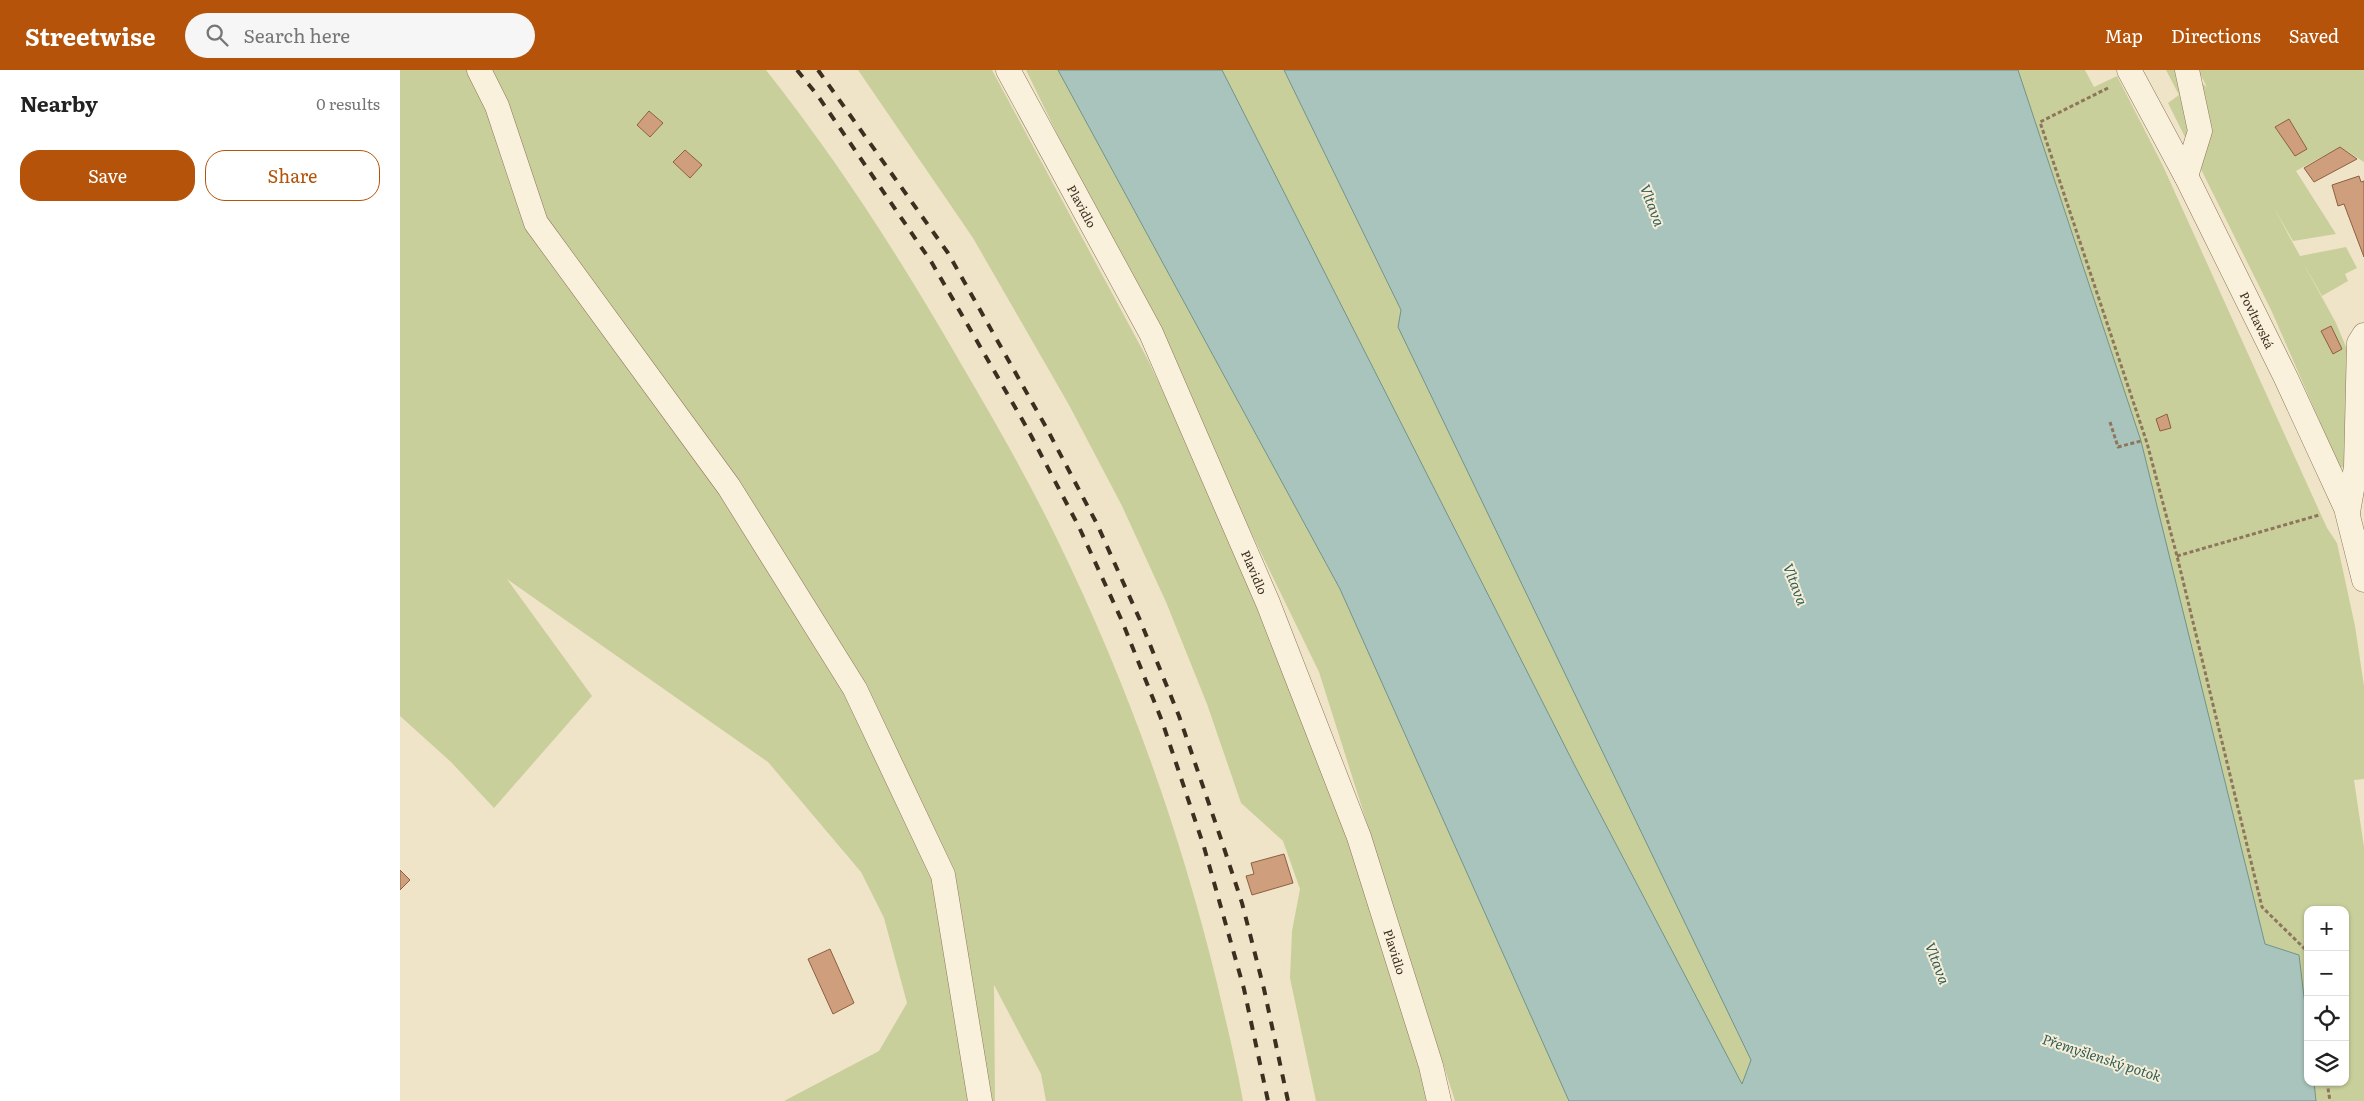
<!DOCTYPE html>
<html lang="en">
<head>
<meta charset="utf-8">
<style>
	body { margin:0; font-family:Literata,serif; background:#f6f6f6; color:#222 }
	.controls { position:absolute; right:15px; bottom:15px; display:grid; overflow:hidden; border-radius:10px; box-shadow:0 1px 4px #0004 }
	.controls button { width:45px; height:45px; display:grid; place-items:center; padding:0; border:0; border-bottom:1px solid #e0e0e0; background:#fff; color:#222; font:25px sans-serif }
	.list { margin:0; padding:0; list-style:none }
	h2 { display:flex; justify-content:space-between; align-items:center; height:65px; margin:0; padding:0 20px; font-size:21px }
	h2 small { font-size:16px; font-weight:400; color:#767676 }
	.actions { display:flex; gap:10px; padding:15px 20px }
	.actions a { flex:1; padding:11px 0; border:1px solid #b45309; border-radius:20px; text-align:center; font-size:18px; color:#b45309 }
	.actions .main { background:#b45309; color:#fff }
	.icon { flex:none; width:28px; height:28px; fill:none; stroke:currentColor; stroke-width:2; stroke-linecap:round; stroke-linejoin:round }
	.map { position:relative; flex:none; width:1964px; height:1031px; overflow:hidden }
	header { display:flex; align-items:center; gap:30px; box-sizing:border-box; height:70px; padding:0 25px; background:#b45309; color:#fff }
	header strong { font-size:24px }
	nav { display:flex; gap:28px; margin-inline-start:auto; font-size:18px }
	.search { width:350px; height:45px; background:#f6f6f6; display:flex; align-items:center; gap:12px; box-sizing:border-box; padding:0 18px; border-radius:28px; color:#767676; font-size:19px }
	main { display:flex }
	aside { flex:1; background:#fff }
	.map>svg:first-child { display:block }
	.green { fill:#c9cf9b }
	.water { fill:#a9c4bc; stroke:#6f938a }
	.building { fill:#cf9f7d; stroke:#8d5f41 }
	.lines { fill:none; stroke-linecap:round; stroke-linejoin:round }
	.street-casing { stroke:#8d765c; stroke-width:25 }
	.path { stroke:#8d765c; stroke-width:3; stroke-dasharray:4 2.5; stroke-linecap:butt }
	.street { stroke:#faf1dc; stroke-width:24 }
	.rail { stroke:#3d2e20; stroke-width:4; stroke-dasharray:9 9; stroke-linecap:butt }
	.labels { text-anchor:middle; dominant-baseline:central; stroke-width:4; stroke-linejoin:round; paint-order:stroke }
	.street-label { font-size:12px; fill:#3d2e20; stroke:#f7eed8 }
	.water-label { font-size:14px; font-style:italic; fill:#2f5d5a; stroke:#f7eed8 }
</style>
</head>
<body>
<header>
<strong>Streetwise</strong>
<div class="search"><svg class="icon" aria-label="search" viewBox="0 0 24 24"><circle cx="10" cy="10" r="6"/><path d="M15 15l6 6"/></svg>Search here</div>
<nav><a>Map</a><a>Directions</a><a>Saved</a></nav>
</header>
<main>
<aside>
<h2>Nearby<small>0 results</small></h2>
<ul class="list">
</ul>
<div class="actions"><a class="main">Save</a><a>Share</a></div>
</aside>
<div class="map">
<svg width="1964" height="1031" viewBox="0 0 1964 1031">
	<rect width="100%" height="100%" fill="#f0e4c8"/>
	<path class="green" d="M0 0H366C439 92 502 191 560 292 594 350 628 409 657 469 726 610 780 760 817 913 826 952 836 991 843 1031H646L641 1004 594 915 595 1031H384L479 981 507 933 484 848 461 802 368 692 107 509 192 626 94 738 51 692 0 646Z
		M458 0H592L748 290 849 506 939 738 1019 982 1029 1031H916L890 908 892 861 900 819 883 771 841 733 807 634 766 532 722 436 669 335 573 168Z
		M626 0H658L940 519 1169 1031H1055L919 602Z
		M822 0H884L1001 240 1351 990 1342 1015 1176 698Z
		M1618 0H1685L1694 17 1717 6 1763 96 1927 458 1937 473 1955 556 1964 616V709L1954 710 1964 777V1031H1916L1914 1012H1945V840H1908V960L1899 885 1865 874 1741 371Z
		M1766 0H1786L1807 17 1798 0H1964V92L1940 77 1896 101 1936 164 1893 171 1874 138 1900 186 1946 177 1957 198 1945 204 1948 211 1922 226 1901 189 1936 253 1949 284 1948 395 1940 398 1872 242 1768 33 1779 25Z"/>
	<path class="water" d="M658 0H822L1176 698 1342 1014 1351 990 998 257 1001 240 884 0H1618L1741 371 1865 874 1899 885 1908 960V1012H1914L1916 1031H1169L940 519Z"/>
	<path class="building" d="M249 41 263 53 250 67 237 55Z
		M1889 49 1907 79 1895 86 1875 57Z
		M1940 77 1957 89 1914 112 1904 98Z
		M285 80 302 95 290 108 273 92Z
		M1959 106 1961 112 1964 111V187L1944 134 1938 136 1932 115Z
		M1931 256 1942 279 1933 284 1921 261Z
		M1767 344 1771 358 1760 361 1756 349Z
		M884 784 893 813 852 825 846 806 854 804 851 793Z
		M0 800 10 810 0 820Z
		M430 879 454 933 433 944 408 889Z"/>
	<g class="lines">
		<defs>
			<g id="street">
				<path d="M79 0 97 36 136 153 329 417 455 619 543 805 580 1031"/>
				<path id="s1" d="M608 0 751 263 868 533 959 767 1031 996 1039 1031"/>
				<path id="s2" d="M1729 0 1786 106 1886 308 1946 438 1964 510"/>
				<path d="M1786 106 1800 61 1787 0"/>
				<path d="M1948 442 1956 397 1959 273 1964 265"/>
			</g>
		</defs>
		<use href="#street" class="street-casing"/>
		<path class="path" d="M1708 18 1640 52 1747 373 1777 486 1862 837 1906 880 1908 893
			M1710 352 1718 377 1741 371
			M1777 486 1919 445
			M1927 1012 1930 1031"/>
		<use href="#street" class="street"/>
		<path class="rail" d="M397 0 418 26 532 193 627 358 679 457 722 551 762 651 804 777 844 919 868 1031
			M418 0 548 183 646 357 697 454 740 550 779 646 822 772 842 833 864 919 888 1031"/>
	</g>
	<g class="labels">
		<g class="street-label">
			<text stroke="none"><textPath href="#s1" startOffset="155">Plavidlo</textPath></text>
			<text stroke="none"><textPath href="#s2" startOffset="281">Povltavská</textPath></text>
			<text stroke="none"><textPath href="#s1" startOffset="560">Plavidlo</textPath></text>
			<text stroke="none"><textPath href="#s1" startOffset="965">Plavidlo</textPath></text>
		</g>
		<g class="water-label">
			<text transform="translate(1253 135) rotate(69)">Vltava</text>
			<text transform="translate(1396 514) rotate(69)">Vltava</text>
			<text transform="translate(1538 893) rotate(69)">Vltava</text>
			<text transform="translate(1702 987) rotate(18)">Přemyšlenský potok</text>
		</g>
	</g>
</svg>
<div class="controls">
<button>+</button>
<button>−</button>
<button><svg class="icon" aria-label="locate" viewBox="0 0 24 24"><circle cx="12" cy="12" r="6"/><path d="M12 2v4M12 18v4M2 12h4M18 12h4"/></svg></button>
<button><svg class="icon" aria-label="layers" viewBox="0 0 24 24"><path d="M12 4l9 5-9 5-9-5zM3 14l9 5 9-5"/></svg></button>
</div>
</div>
</main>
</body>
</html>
